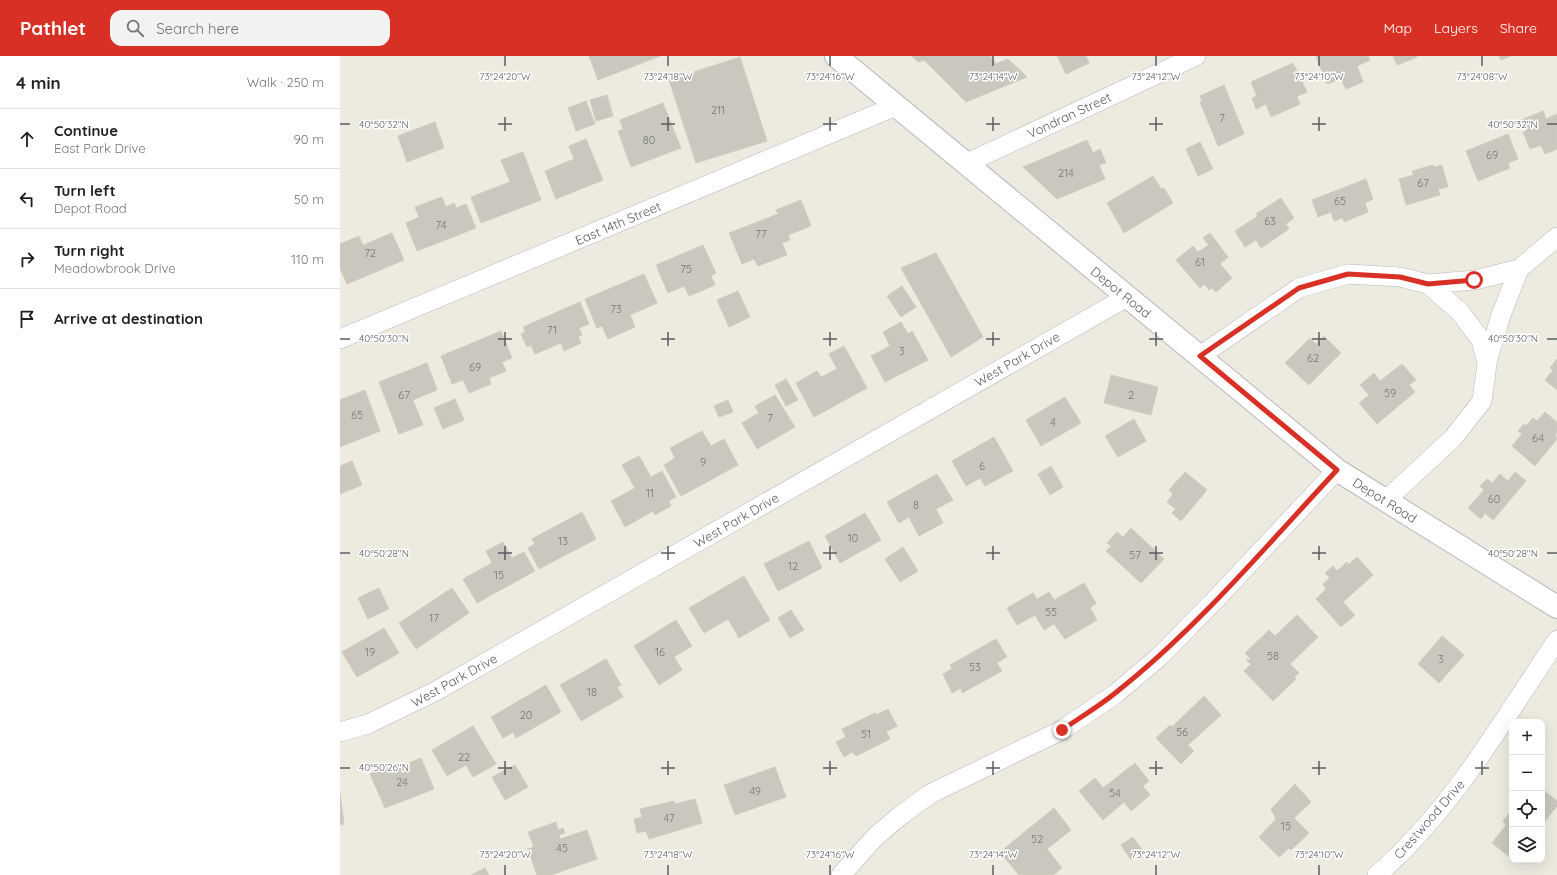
<!DOCTYPE html>
<html lang="en">
<head>
<meta charset="utf-8">
<style>
	body { margin:0; font-family:Quicksand,sans-serif; background:#f2f2f2; color:#202124 }
	.controls { position:absolute; right:12px; bottom:12px; display:grid; overflow:hidden; border-radius:8px; box-shadow:0 4px 16px #0002 }
	.controls button { width:36px; height:36px; display:grid; place-items:center; padding:0; border:0; border-bottom:1px solid #e0e0e0; background:#fff; color:#202124; font:20px sans-serif }
	.stop { position:absolute; width:12px; height:12px; margin:-9px; border:3px solid #d93025; border-radius:50%; background:#fff }
	.stop.end { background:#d93025; border-color:#fff; box-shadow:0 1px 4px #0008 }
	.list { margin:0; padding:0; list-style:none }
	h2 { display:flex; justify-content:space-between; align-items:center; height:52px; margin:0; padding:0 16px; font-size:17px }
	h2 small { font-size:13px; font-weight:400; color:#757577 }
	.list li { display:grid; grid-template-columns:26px 1fr auto; gap:12px; align-items:center; box-sizing:border-box; height:60px; padding:0 16px; border-top:1px solid #e0e0e0 }
	.list b { display:block; font-size:15px; white-space:nowrap }
	.list p { margin:0; font-size:13px; white-space:nowrap; color:#757577 }
	.list em { font-size:13px; font-style:normal; color:#757577 }
	.icon { flex:none; width:22px; height:22px; fill:none; stroke:currentColor; stroke-width:2; stroke-linecap:round; stroke-linejoin:round }
	.map { position:relative; flex:none; width:1217px; height:819px; overflow:hidden }
	header { display:flex; align-items:center; gap:24px; box-sizing:border-box; height:56px; padding:0 20px; background:#d93025; color:#fff }
	header strong { font-size:19px }
	nav { display:flex; gap:22px; margin-inline-start:auto; font-size:14px }
	.search { width:280px; height:36px; background:#f2f2f2; display:flex; align-items:center; gap:10px; box-sizing:border-box; padding:0 14px; border-radius:12px; color:#757577; font-size:15px }
	main { display:flex }
	aside { flex:1; background:#fff }
	.map>svg:first-child { display:block }
	.building { fill:#cac7bf; stroke:#d2ccbe }
	.lines { fill:none; stroke-linecap:round; stroke-linejoin:round }
	.minor-casing { stroke:#b6b8be; stroke-width:20 }
	.tertiary-casing { stroke:#b6b8be; stroke-width:24 }
	.minor { stroke:#fff; stroke-width:19 }
	.tertiary { stroke:#fff; stroke-width:22 }
	.route { stroke:#d93025; stroke-width:5 }
	.ticks { fill:none; stroke:#595d62; stroke-width:1.5 }
	.labels { text-anchor:middle; dominant-baseline:central; stroke-width:3; stroke-linejoin:round; paint-order:stroke }
	.number-label { font-size:11px; fill:#757879 }
	.street-label { font-size:13px; fill:#595d62; stroke:#fff }
	.ticks-label { font-size:10px; text-anchor:middle; fill:#595d62; stroke:#fff; stroke-width:3; stroke-linejoin:round; paint-order:stroke }
</style>
</head>
<body>
<header>
<strong>Pathlet</strong>
<div class="search"><svg class="icon" aria-label="search" viewBox="0 0 24 24"><circle cx="10" cy="10" r="6"/><path d="M15 15l6 6"/></svg>Search here</div>
<nav><a>Map</a><a>Layers</a><a>Share</a></nav>
</header>
<main>
<aside>
<h2>4 min<small>Walk · 250 m</small></h2>
<ul class="list">
<li><svg class="icon" aria-label="ahead" viewBox="0 0 24 24"><path d="M12 20V5M6 11l6-6 6 6"/></svg><div><b>Continue</b><p>East Park Drive</p></div><em>90 m</em></li>
<li><svg class="icon" aria-label="left" viewBox="0 0 24 24"><path d="M17 20v-9H6M10 6l-5 5 5 5"/></svg><div><b>Turn left</b><p>Depot Road</p></div><em>50 m</em></li>
<li><svg class="icon" aria-label="right" viewBox="0 0 24 24"><path d="M7 20v-9h11M14 6l5 5-5 5"/></svg><div><b>Turn right</b><p>Meadowbrook Drive</p></div><em>110 m</em></li>
<li><svg class="icon" aria-label="arrive" viewBox="0 0 24 24"><path d="M6 21V4h12l-3 4 3 4H6"/></svg><div><b>Arrive at destination</b></div></li>
</ul>
</aside>
<div class="map">
<svg width="1217" height="819" viewBox="0 0 1217 819">
	<rect width="100%" height="100%" fill="#edeae0"/>
	<path class="building" d="M249 0H320L258 24Z
		M572 0H650L656 8 668 3 687 21 626 46 584 4 578 6Z
		M717 0H746L749 7 726 18Z
		M976 0H1028L1030 4 1017 10 1023 26 1006 33 1001 23 987 28Z
		M1053 0H1077V1L1057 9Z
		M1159 0H1171L1161 4Z
		M400 1 427 85 356 107 329 24Z
		M953 7 967 36 957 40 960 48 931 61 926 48 916 53 912 42 917 40 911 26Z
		M884 29 904 78 878 90 860 46 862 45 860 40Z
		M267 39 273 60 256 65 250 44Z
		M246 45 255 68 236 75 228 52Z
		M323 47 341 92 291 111 278 75 283 73 280 64Z
		M1203 55 1206 63 1217 58V93L1205 98 1201 89 1190 93 1183 76 1186 75 1181 64Z
		M95 66 104 92 67 106 58 80Z
		M1168 78 1178 103 1168 107 1170 112 1138 125 1126 95Z
		M246 83 263 124 216 143 205 115 234 103 229 90Z
		M747 84 753 97 760 93 766 107 759 109 765 123 717 143 683 111Z
		M860 86 873 113 858 120 846 93Z
		M183 96 201 144 141 167 131 141 170 126 161 104Z
		M1093 109 1094 111 1102 109 1108 131 1098 133 1100 139 1066 149 1059 123 1074 119 1072 115Z
		M813 120 821 133 824 132 833 147 784 177 767 147Z
		M1026 123 1033 143 1025 147 1028 156 1004 166 1003 162 994 165 991 156 978 161 972 144Z
		M102 141 106 151 114 147 116 152 126 148 136 172 77 195 66 167 79 161 75 151Z
		M941 142 954 162 946 168 949 173 921 192 916 184 905 191 895 175 918 160 916 158Z
		M461 144 471 170 448 179 450 184 442 187 447 199 418 210 414 203 402 208 389 177 438 158 436 154Z
		M52 177 64 204 7 228 0 212V188L19 180 23 189Z
		M870 177 888 201 880 208 892 222 876 236 872 232 869 234 864 228 860 232 836 204 853 190 858 196 869 189 863 182Z
		M363 189 376 217 371 220 375 229 349 240 344 230 328 237 316 209Z
		M596 197 643 281 611 301 561 212Z
		M304 218 317 247 290 259 295 271 268 283 262 270 257 272 245 243Z
		M562 230 576 251 561 261 547 240Z
		M398 235 410 261 389 271 377 244Z
		M240 246 249 268 239 272 242 279 238 280 241 287 224 295 221 287 195 298 191 289 187 291 181 278 185 276 183 271Z
		M561 266 568 278 572 275 588 304 545 326 531 300 550 290 543 276Z
		M161 275 172 302 162 306 166 315 149 322 151 328 129 337 123 324 112 328 101 300Z
		M984 280 1001 297 969 329 945 307 970 282 976 288Z
		M504 290 527 332 474 361 456 327 477 315 481 321 497 313 489 298Z
		M1217 303V334L1205 324 1213 314 1210 312Z
		M87 307 97 334 73 344 83 369 59 378 39 326Z
		M1062 308 1076 324 1069 329 1075 336 1037 368 1019 347 1029 339 1020 329 1034 317 1040 325Z
		M771 319 818 331 811 359 764 347Z
		M446 323 458 344 446 350 435 329Z
		M25 334 40 375 0 391V344Z
		M435 339 455 371 417 393 402 367 419 357 415 350Z
		M725 341 741 367 701 390 686 364Z
		M115 343 124 364 103 373 94 352Z
		M388 344 393 356 379 361 374 350Z
		M1205 356 1217 366V376L1215 379 1217 383 1195 410 1172 390 1182 378 1178 375 1184 368 1186 370 1193 362 1197 365Z
		M794 363 806 385 778 401 765 380Z
		M362 375 371 390 384 383 398 409 341 440 324 409 335 402 330 392Z
		M654 381 673 415 645 430 640 422 626 430 612 405Z
		M299 400 311 421 322 415 336 441 329 445 331 450 315 459 313 455 285 471 271 445 295 432 282 409Z
		M12 405 22 429 0 438V410Z
		M711 410 723 431 710 439 698 418Z
		M845 416 867 434 841 465 832 457 836 453 827 446 833 438 829 434Z
		M1175 416 1186 425 1153 464 1145 457 1141 463 1128 452 1144 434 1140 430 1147 423 1152 427 1160 418 1168 425Z
		M597 418 613 444 596 453 603 467 579 480 569 461 559 467 547 446Z
		M242 456 256 483 199 513 188 492 195 488 192 483Z
		M525 457 541 484 500 507 485 480Z
		M791 472 824 503 801 527 766 495 771 490 767 487 777 476 783 481Z
		M469 485 482 512 438 535 424 508Z
		M163 486 172 502 184 496 195 515 137 547 123 523 152 507 146 495Z
		M563 491 578 515 560 526 545 503Z
		M1017 501 1033 519 1003 546 1015 559 1001 571 976 543 986 533 983 528 990 522 985 517 993 510 997 515 1007 506 1008 509Z
		M404 520 430 564 399 582 388 563 364 577 349 552Z
		M744 527 756 547 750 552 757 564 725 583 714 568 704 574 695 559 677 569 667 552 693 537 697 543 709 536 714 544Z
		M39 532 49 553 28 563 18 542Z
		M112 532 129 557 76 593 59 567Z
		M451 554 464 574 450 582 438 562Z
		M957 559 978 581 950 608 959 617 954 621 956 623 933 645 904 615 911 608 906 604 911 603 905 597 929 574 935 580Z
		M336 564 352 590 334 601 342 614 319 629 294 590Z
		M44 572 59 597 17 621 2 596Z
		M1102 580 1124 599 1099 627 1078 608Z
		M656 583 667 601 657 607 662 615 622 637 621 632 612 637 603 618 612 613 610 609Z
		M266 603 281 629 277 631 283 641 241 665 220 629Z
		M206 629 221 656 176 682 173 676 163 682 151 661Z
		M864 640 881 659 848 689 854 695 841 708 816 682 830 669 832 671Z
		M548 653 557 670 546 676 550 683 516 700 512 696 504 701 496 686 506 681 502 673 535 657 536 659Z
		M133 670 156 708 133 721 126 709 107 720 92 694Z
		M81 702 94 733 45 752 30 718 47 709 49 715Z
		M795 707 809 725 803 730 810 739 791 755 784 746 763 764 739 735 755 722 763 732Z
		M175 709 188 731 165 744 152 721Z
		M435 711 446 741 395 759 384 729Z
		M955 728 971 746 954 762 969 777 951 794 949 792 939 801 919 781 936 763 931 753Z
		M1202 733 1217 745V750L1202 769Z
		M0 738 4 768 0 769Z
		M355 743 362 767 309 783 306 775 297 777 294 763 302 761 300 753 334 745 335 748Z
		M714 752 731 774 707 793 722 812 713 819H679L660 796Z
		M1172 754V803L1152 787 1166 769 1163 765Z
		M216 766 218 774 223 772 225 777 219 779 220 783 247 774 257 803 211 819H197L188 793 194 791 188 776Z
		M793 781 803 795 791 804 781 789Z
		M145 812 149 819H131Z"/>
	<g class="lines">
		<defs>
			<path id="minor" d="M625 108 856 0
				M1088 228 1135 224 1179 213 1217 181
				M0 283 556 50
				M860 300 959 232 1008 218 1060 221 1088 228 1120 256 1141 284 1147 308 1142 345 1113 382 1045 445
				M1147 306 1161 259 1179 213
				M0 676 28 668 96 635 787 241
				M501 819 535 781 561 759 590 738 722 674 774 639 819 601 877 542 997 414
				M1037 819C1112 754 1162 666 1217 584"/>
			<path id="tertiary" d="M496 0 997 414 1217 551"/>
		</defs>
		<use href="#minor" class="minor-casing"/>
		<use href="#tertiary" class="tertiary-casing"/>
		<use href="#minor" class="minor"/>
		<use href="#tertiary" class="tertiary"/>
	</g>
	<g class="lines">
		<path class="route" d="M722 674C739 662 758 651 774 638 856 574 926 490 997 414L860 300 959 232 1008 218 1060 221 1088 228 1134 224"/>
	</g>
	<path class="ticks" d="M165 0V10M328 0V10M490 0V10M653 0V10M816 0V10M979 0V10M1142 0V10M165 61V75M328 61V75M490 61V75M653 61V75M816 61V75M979 61V75M0 68H10M158 68H172M321 68H335M483 68H497M646 68H660M809 68H823M972 68H986M1207 68H1217M165 276V290M328 276V290M490 276V290M653 276V290M816 276V290M979 276V290M0 283H10M158 283H172M321 283H335M483 283H497M646 283H660M809 283H823M972 283H986M1207 283H1217M165 490V504M328 490V504M490 490V504M653 490V504M816 490V504M979 490V504M0 497H10M158 497H172M321 497H335M483 497H497M646 497H660M809 497H823M972 497H986M1207 497H1217M165 705V719M328 705V719M490 705V719M653 705V719M816 705V719M979 705V719M1142 705V719M0 712H10M158 712H172M321 712H335M483 712H497M646 712H660M809 712H823M972 712H986M1135 712H1149M165 809V819M328 809V819M490 809V819M653 809V819M816 809V819M979 809V819"/>
	<g class="labels">
		<g class="number-label">
			<text x="378" y="54">211</text>
			<text x="882" y="62">7</text>
			<text x="309" y="84">80</text>
			<text x="1152" y="99">69</text>
			<text x="726" y="117">214</text>
			<text x="1083" y="127">67</text>
			<text x="1000" y="145">65</text>
			<text x="930" y="165">63</text>
			<text x="101" y="169">74</text>
			<text x="421" y="178">77</text>
			<text x="30" y="197">72</text>
			<text x="860" y="206">61</text>
			<text x="346" y="213">75</text>
			<text x="276" y="253">73</text>
			<text x="212" y="274">71</text>
			<text x="562" y="295">3</text>
			<text x="973" y="302">62</text>
			<text x="135" y="311">69</text>
			<text x="1050" y="337">59</text>
			<text x="64" y="339">67</text>
			<text x="791" y="339">2</text>
			<text x="17" y="359">65</text>
			<text x="430" y="362">7</text>
			<text x="713" y="366">4</text>
			<text x="1198" y="382">64</text>
			<text x="363" y="406">9</text>
			<text x="642" y="410">6</text>
			<text x="310" y="437">11</text>
			<text x="1154" y="443">60</text>
			<text x="576" y="449">8</text>
			<text x="513" y="482">10</text>
			<text x="223" y="485">13</text>
			<text x="795" y="499">57</text>
			<text x="453" y="510">12</text>
			<text x="159" y="519">15</text>
			<text x="711" y="556">55</text>
			<text x="94" y="562">17</text>
			<text x="30" y="596">19</text>
			<text x="320" y="596">16</text>
			<text x="933" y="600">58</text>
			<text x="1101" y="603">3</text>
			<text x="635" y="611">53</text>
			<text x="252" y="636">18</text>
			<text x="186" y="659">20</text>
			<text x="842" y="676">56</text>
			<text x="526" y="678">51</text>
			<text x="124" y="701">22</text>
			<text x="62" y="726">24</text>
			<text x="415" y="735">49</text>
			<text x="775" y="737">54</text>
			<text x="329" y="762">47</text>
			<text x="946" y="770">15</text>
			<text x="697" y="783">52</text>
			<text x="222" y="792">45</text>
		</g>
		<g class="street-label">
			<text transform="translate(729 59) rotate(-25)">Vondran Street</text>
			<text transform="translate(278 167) rotate(-23)">East 14th Street</text>
			<text transform="translate(781 236) rotate(39)">Depot Road</text>
			<text transform="translate(677 303) rotate(-30)">West Park Drive</text>
			<text transform="translate(1045 444) rotate(32)">Depot Road</text>
			<text transform="translate(396 464) rotate(-30)">West Park Drive</text>
			<text transform="translate(114 624) rotate(-29)">West Park Drive</text>
			<text transform="translate(1089 763) rotate(-49)">Crestwood Drive</text>
		</g>
	</g>
	<g class="ticks-label">
		<text x="165" y="24">73°24'20"W</text>
		<text x="328" y="24">73°24'18"W</text>
		<text x="490" y="24">73°24'16"W</text>
		<text x="653" y="24">73°24'14"W</text>
		<text x="816" y="24">73°24'12"W</text>
		<text x="979" y="24">73°24'10"W</text>
		<text x="1142" y="24">73°24'08"W</text>
		<text x="44" y="72">40°50'32"N</text>
		<text x="1173" y="72">40°50'32"N</text>
		<text x="44" y="286">40°50'30"N</text>
		<text x="1173" y="286">40°50'30"N</text>
		<text x="44" y="501">40°50'28"N</text>
		<text x="1173" y="501">40°50'28"N</text>
		<text x="44" y="715">40°50'26"N</text>
		<text x="165" y="802">73°24'20"W</text>
		<text x="328" y="802">73°24'18"W</text>
		<text x="490" y="802">73°24'16"W</text>
		<text x="653" y="802">73°24'14"W</text>
		<text x="816" y="802">73°24'12"W</text>
		<text x="979" y="802">73°24'10"W</text>
	</g>
</svg>
<div class="controls">
<button>+</button>
<button>−</button>
<button><svg class="icon" aria-label="locate" viewBox="0 0 24 24"><circle cx="12" cy="12" r="6"/><path d="M12 2v4M12 18v4M2 12h4M18 12h4"/></svg></button>
<button><svg class="icon" aria-label="layers" viewBox="0 0 24 24"><path d="M12 4l9 5-9 5-9-5zM3 14l9 5 9-5"/></svg></button>
</div>
<div class="stop" style="left:1134px;top:224px"></div>
<div class="stop end" style="left:722px;top:674px"></div>
</div>
</main>
</body>
</html>
